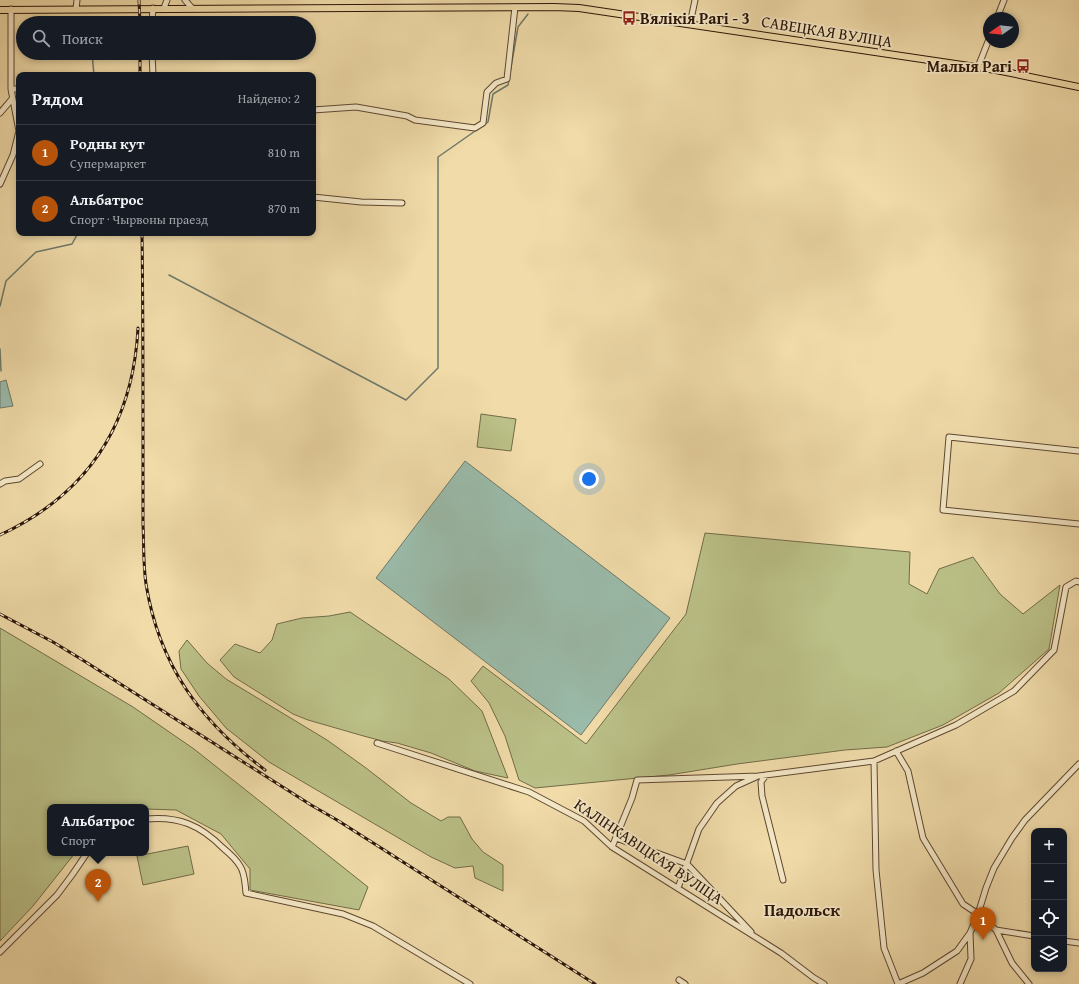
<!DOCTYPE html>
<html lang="ru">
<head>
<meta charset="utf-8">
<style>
	body { margin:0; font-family:"Gentium Book Plus",serif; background:#20242c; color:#f1f3f6 }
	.controls { position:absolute; right:12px; bottom:12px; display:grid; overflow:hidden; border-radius:8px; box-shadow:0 2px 6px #0003 }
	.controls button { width:36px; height:36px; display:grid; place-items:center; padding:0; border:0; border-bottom:1px solid #363941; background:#171b24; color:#f1f3f6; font:20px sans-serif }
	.compass { position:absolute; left:983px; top:12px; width:36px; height:36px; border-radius:50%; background:#171b24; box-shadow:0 2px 6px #0003; rotate:256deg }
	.you { position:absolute; left:589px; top:479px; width:14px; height:14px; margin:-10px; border:3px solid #fff; border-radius:50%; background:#1a73e8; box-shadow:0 0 0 6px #1a73e833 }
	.badge { display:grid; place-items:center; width:26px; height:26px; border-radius:50%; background:#b45309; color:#fff; font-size:13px; font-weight:700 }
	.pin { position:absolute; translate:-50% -33px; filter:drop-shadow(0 1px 2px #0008) }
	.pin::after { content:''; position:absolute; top:21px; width:14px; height:12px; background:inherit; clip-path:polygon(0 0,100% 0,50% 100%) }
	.popup { position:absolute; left:47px; top:804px; width:102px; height:52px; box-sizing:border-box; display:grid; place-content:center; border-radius:8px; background:#171b24; filter:drop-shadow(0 1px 3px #0005); font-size:13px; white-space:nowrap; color:#9ea1a6 }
	.popup b { font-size:15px; color:#f1f3f6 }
	.popup::after { content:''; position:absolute; left:50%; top:100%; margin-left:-8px; border:8px solid transparent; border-top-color:#171b24 }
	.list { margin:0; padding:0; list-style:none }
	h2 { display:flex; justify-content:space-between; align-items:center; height:52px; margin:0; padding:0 16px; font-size:17px }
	h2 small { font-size:13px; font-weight:400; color:#9ea1a6 }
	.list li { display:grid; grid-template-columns:26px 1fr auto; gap:12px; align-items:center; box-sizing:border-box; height:56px; padding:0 16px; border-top:1px solid #363941 }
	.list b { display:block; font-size:15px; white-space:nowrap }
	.list p { margin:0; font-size:13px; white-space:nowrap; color:#9ea1a6 }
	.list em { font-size:13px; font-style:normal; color:#9ea1a6 }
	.icon { flex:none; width:22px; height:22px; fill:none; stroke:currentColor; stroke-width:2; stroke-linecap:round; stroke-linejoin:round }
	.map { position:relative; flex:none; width:1079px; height:984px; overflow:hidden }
	.search { position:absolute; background:#171b24; box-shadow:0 2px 6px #0003; left:16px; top:16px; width:300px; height:44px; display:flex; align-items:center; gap:10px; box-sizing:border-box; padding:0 14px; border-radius:22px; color:#9ea1a6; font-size:15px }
	.panel { position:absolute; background:#171b24; box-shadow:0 2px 6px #0003; left:16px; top:72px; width:300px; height:164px; border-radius:8px }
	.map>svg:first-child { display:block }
	.green { fill:#bac087; stroke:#726b48 }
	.water { fill:#9abbaa; stroke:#6e796a }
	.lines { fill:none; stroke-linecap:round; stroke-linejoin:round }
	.stream { stroke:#6e796a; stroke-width:1.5 }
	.minor-casing { stroke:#5c4731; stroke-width:7 }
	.major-casing { stroke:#2b1609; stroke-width:8 }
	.minor { stroke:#f5e8c7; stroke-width:5 }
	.major { stroke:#f0dba9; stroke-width:6 }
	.rail-casing { stroke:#2b1609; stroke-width:3 }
	.rail { stroke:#f5e8c7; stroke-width:1.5; stroke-dasharray:4.5; stroke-linecap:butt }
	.labels { text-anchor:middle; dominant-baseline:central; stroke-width:3.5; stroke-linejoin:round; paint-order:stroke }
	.poi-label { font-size:16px; font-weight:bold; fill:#2b1609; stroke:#f5e8c7; text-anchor:start }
	.street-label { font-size:16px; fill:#2b1609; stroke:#f5e8c7 }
	.neighbourhood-label { font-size:17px; font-weight:bold; fill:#2b1609; stroke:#f5e8c7 }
</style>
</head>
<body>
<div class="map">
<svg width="1079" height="984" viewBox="0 0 1079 984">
	<rect width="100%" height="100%" fill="#f0dba9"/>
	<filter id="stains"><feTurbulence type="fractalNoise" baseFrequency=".005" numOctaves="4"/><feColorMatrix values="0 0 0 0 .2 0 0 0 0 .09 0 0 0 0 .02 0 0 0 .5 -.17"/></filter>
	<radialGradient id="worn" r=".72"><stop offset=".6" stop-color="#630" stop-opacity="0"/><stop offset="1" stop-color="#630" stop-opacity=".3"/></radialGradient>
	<path class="green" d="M481 414 516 419 511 451 477 447Z
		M705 533 910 552 909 584 927 594 939 569 973 557 1000 594 1023 614 1060 585 1049 649 999 693 943 725 887 747 845 750 737 764 669 775 535 788 519 780 505 736 489 703 471 681 483 666 586 744 686 614Z
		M350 612 449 679 482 711 508 778 475 771 431 753 397 743 382 741 360 735 308 720 293 714 234 677 220 660 235 644 260 653 272 640 277 624 302 618 329 616Z
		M0 628 133 707 194 749 368 887 359 910 250 890V869L221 834 176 810 146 809V807H50V853H75L33 906 0 941Z
		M187 640 207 663 226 679 327 740 366 768 411 803 441 821 448 817H460L472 839 483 852 503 865V891L475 878 473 866 455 868 431 857 269 762 226 728 199 696 181 669 179 651Z
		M188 846 194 874 143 885 137 856Z"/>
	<path class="water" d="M6 380 13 406 0 408V382Z
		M465 461 670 618 581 735 376 578Z"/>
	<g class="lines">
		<path class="stream" d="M92 53 94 75
			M510 73 518 27 528 14
			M169 275 406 400 438 368V157L488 122 493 94 508 85 509 79
			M0 306 6 281 36 252 72 244 78 233
			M0 349 1 371"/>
		<defs>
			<path id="minor" d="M185 0 192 8
				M164 8 167 0
				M76 9 77 0
				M997 18 1004 0
				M152 23 153 8
				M690 24 695 0
				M152 53 153 75
				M978 67 989 39
				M11 89H19
				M313 110 356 107 407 116 415 120 475 128 483 123 487 92 496 83 507 79 515 7
				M0 113 12 99
				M0 184 13 155 19 131 11 89V9
				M313 197 361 202 402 203
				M1079 451 949 437 943 510 1079 524
				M0 484 5 481 19 479 40 464
				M377 743 529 792 584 821 612 847 781 953 814 978 824 984
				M896 751 908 771 923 838 963 904 978 914 996 930 1034 936
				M874 761 876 870 884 948 898 984
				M766 775 761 782 762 796 783 880
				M146 819C179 816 200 825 223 848 229 853 236 859 240 866 245 873 245 884 246 893L343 914 373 926 470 984
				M616 838 687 864 751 932
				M612 847 632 798 637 780 758 776 874 761 956 725 1014 691 1054 650 1066 587 1076 581 1079 582
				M678 888 699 829 717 803 736 786 756 777
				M996 930 1012 963 1029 984
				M1064 941 1079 943
				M0 952 57 895 72 875 87 853
				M679 980 685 984
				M898 984 923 973 957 951 970 933
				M960 984 971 959 970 933 978 914 986 888 994 868 1012 838 1025 820 1079 764"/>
			<path id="major" d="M0 10 554 7 579 8 996 70 1079 87"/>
		</defs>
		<use href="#minor" class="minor-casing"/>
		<use href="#major" class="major-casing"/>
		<use href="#minor" class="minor"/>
		<use href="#major" class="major"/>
		<defs>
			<path id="rail" d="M139 0 140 23
				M140 53V75
				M142 233C143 301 143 368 143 436 143 465 143 494 143 524 144 543 143 564 146 584 159 665 200 721 265 770
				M0 535C88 494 133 424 138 328
				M0 614 53 642 81 659 311 805 337 820 595 984"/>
		</defs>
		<use href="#rail" class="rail-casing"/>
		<use href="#rail" class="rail"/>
	</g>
	<defs>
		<symbol id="bus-bare" viewBox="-9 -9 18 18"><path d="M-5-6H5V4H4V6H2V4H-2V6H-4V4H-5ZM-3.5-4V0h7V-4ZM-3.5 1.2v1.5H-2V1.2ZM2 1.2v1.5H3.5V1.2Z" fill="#8f2418" stroke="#f5e8c7" stroke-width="2.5" paint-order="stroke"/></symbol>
	</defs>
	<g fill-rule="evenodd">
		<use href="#bus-bare" x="619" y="8" width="20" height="20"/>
		<use href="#bus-bare" x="1013" y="56" width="20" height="20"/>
	</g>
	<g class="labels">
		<g class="poi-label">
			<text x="640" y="18">Вялікія Рагі - 3</text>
			<text x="1012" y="66" text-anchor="end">Малыя Рагі</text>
		</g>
		<g class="street-label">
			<text transform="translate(827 31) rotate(9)">САВЕЦКАЯ ВУЛІЦА</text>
			<text transform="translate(649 851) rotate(34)">КАЛІНКАВІЦКАЯ ВУЛІЦА</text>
		</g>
		<g class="neighbourhood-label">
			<text x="802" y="909">Падольск</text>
		</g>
	</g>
	<rect width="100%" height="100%" filter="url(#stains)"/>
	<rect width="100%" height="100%" fill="url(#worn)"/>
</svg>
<div class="controls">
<button>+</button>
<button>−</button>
<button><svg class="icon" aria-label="locate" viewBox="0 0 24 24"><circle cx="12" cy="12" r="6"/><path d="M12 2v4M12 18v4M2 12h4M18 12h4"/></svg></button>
<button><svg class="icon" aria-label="layers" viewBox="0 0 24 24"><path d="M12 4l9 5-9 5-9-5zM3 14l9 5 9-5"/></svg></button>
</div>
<svg class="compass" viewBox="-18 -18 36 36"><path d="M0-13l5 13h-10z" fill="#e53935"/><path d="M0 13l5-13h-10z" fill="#9ea1a6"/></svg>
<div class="you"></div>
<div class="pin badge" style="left:983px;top:940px">1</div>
<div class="pin badge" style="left:98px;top:902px">2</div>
<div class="popup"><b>Альбатрос</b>Спорт</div>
<div class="search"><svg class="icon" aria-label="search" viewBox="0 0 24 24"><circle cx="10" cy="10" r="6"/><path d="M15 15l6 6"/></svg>Поиск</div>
<section class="panel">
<h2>Рядом<small>Найдено: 2</small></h2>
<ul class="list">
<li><span class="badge">1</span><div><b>Родны кут</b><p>Супермаркет</p></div><em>810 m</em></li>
<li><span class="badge">2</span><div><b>Альбатрос</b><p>Спорт · Чырвоны праезд</p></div><em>870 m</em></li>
</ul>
</section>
</div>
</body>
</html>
